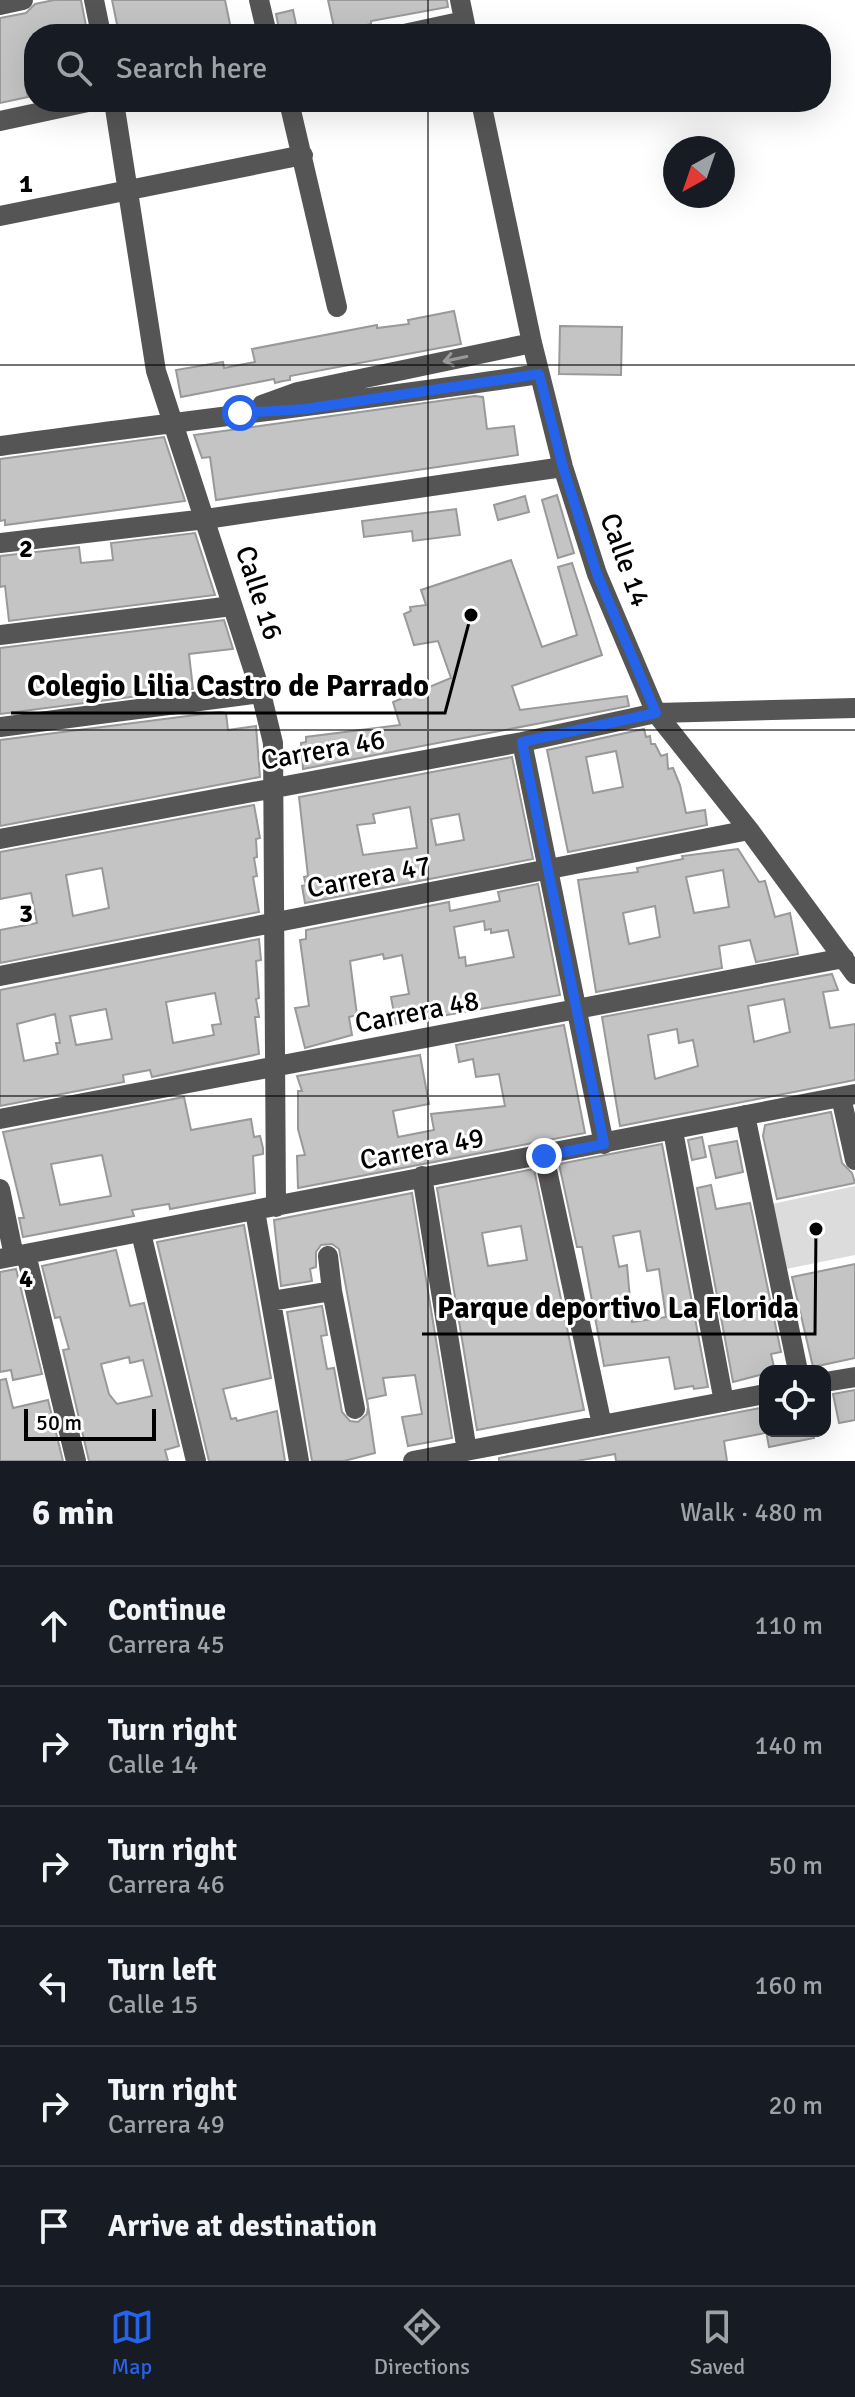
<!DOCTYPE html>
<html lang="en">
<head>
<meta charset="utf-8">
<style>
	body { margin:0; font-family:Signika,sans-serif; background:#242831; color:#f1f3f6 }
	.controls { position:absolute; right:24px; bottom:24px; display:grid; overflow:hidden; border-radius:16px; box-shadow:0 8px 32px #0002 }
	.controls button { width:72px; height:72px; display:grid; place-items:center; padding:0; border:0; border-bottom:2px solid #363941; background:#171b24; color:#f1f3f6; font:40px sans-serif }
	.compass { position:absolute; left:663px; top:136px; width:72px; height:72px; border-radius:50%; background:#171b24; box-shadow:0 8px 32px #0002; rotate:220deg }
	.scale { position:absolute; left:24px; bottom:20px; width:132px; box-sizing:border-box; padding-left:8px; border:4px solid #000; border-top:0; font-size:22px; line-height:28px; white-space:nowrap; color:#000; -webkit-text-stroke:6px #fff; paint-order:stroke }
	.stop { position:absolute; width:24px; height:24px; margin:-18px; border:6px solid #2563eb; border-radius:50%; background:#fff }
	.stop.end { background:#2563eb; border-color:#fff; box-shadow:0 2px 8px #0008 }
	.list { margin:0; padding:0; list-style:none }
	h2 { display:flex; justify-content:space-between; align-items:center; height:104px; margin:0; padding:0 32px; font-size:34px }
	h2 small { font-size:26px; font-weight:400; color:#9ea1a6 }
	.list li { display:grid; grid-template-columns:52px 1fr auto; gap:24px; align-items:center; box-sizing:border-box; height:120px; padding:0 32px; border-top:2px solid #363941 }
	.list b { display:block; font-size:30px; white-space:nowrap }
	.list p { margin:0; font-size:26px; white-space:nowrap; color:#9ea1a6 }
	.list em { font-size:26px; font-style:normal; color:#9ea1a6 }
	.icon { flex:none; width:44px; height:44px; fill:none; stroke:currentColor; stroke-width:2; stroke-linecap:round; stroke-linejoin:round }
	.map { position:relative; flex:none; width:855px; height:1461px; overflow:hidden }
	.search { position:absolute; background:#171b24; box-shadow:0 8px 32px #0002; left:24px; right:24px; top:24px; height:88px; display:flex; align-items:center; gap:20px; box-sizing:border-box; padding:0 28px; border-radius:32px; color:#9ea1a6; font-size:30px }
	.sheet { height:824px; background:#171b24 }
	nav { display:flex; justify-content:space-around; align-items:center; box-sizing:border-box; height:112px; border-top:2px solid #363941; background:#171b24; font-size:22px; color:#9ea1a6 }
	nav a { display:grid; justify-items:center; gap:4px }
	nav .on { color:#2563eb }
	.map>svg:first-child { display:block }
	.green { fill:#dcdcdc }
	.building { fill:#c4c4c4; stroke:#999; stroke-width:2; fill-rule:evenodd }
	.lines { fill:none; stroke-linecap:round; stroke-linejoin:round }
	.minor { stroke:#555; stroke-width:20 }
	.oneway { stroke:#999 }
	.route { stroke:#2563eb; stroke-width:10 }
	.grid { fill:none; stroke:#000; stroke-width:2; stroke-opacity:0.55 }
	.labels { text-anchor:middle; dominant-baseline:central; stroke-width:6; stroke-linejoin:round; paint-order:stroke }
	.street-label { font-size:28px; fill:#000; stroke:#fff }
	.grid-label { font-size:26px; text-anchor:middle; font-weight:bold; fill:#000; stroke:#fff; stroke-width:6; stroke-linejoin:round; paint-order:stroke }
	.leader { fill:none; stroke:#000; stroke-width:3 }
	.callout-dot { fill:#000; stroke:#fff; stroke-width:3 }
	.callout-label { font-size:30px; text-anchor:middle; font-weight:bold; fill:#000; stroke:#fff; stroke-width:6; stroke-linejoin:round; paint-order:stroke }
</style>
</head>
<body>
<div class="map">
<svg width="855" height="1461" viewBox="0 0 855 1461">
	<rect width="100%" height="100%" fill="#fff"/>
	<path class="green" d="M855 1186V1255L786 1269 772 1204Z"/>
	<path class="building" d="M54 0H81L87 31 34 34V82L25 84 28 97 0 103V18L26 13 35 4Z
		M112 0H225L232 34H119Z
		M328 0H447L448 7 371 21V24L335 32Z
		M293 10 298 34H280L276 14Z
		M454 311 461 344 290 376V380L283 381 275 383 274 379 181 397 176 370 223 362 224 368 255 362 252 349 377 325V328L409 324 408 320Z
		M560 326 622 327 621 375 559 374Z
		M475 396 483 397 487 429 514 426 518 455 216 500 210 457 202 458 194 435Z
		M164 437 185 501 21 523 5 525V520L0 521V459Z
		M557 495 574 553 558 558 542 500Z
		M525 496 529 512 498 520 494 505Z
		M456 509 460 535 413 541 412 531 364 537 362 521Z
		M195 533 215 595 9 621 5 586 0 587V556L79 547 81 563 113 560 111 543Z
		M511 560 542 647 577 635 558 567 572 563 602 655 512 686 520 710 627 696 629 706 303 769 301 743 306 742V737L400 725 393 702 451 678 438 641 414 645 404 614 411 611 410 607 426 605 421 590Z
		M224 620 233 649 189 654 193 689 0 714V648Z
		M219 712 226 713 228 730 256 726 260 777 0 826V740Z
		M644 729 646 737 650 736 651 744H655L661 756 667 754 668 769 673 768 680 785 686 813 705 810 707 825 568 852 547 750ZM616 751 623 787 593 793 586 757Z
		M512 757 533 859 305 903 302 886 306 885 304 877 308 876 299 797ZM410 807 417 848 363 855 357 825 375 823 373 814ZM459 814 464 840 436 845 431 819Z
		M254 805 260 838 256 839 257 857 254 858 257 876 253 877 259 912 0 963V930L37 923 31 893 0 899V852ZM102 868 109 908 73 916 66 875Z
		M738 849 759 882 765 881 775 917 790 913 798 954 756 962 750 940 719 946 722 968 596 992 578 880 638 872 637 868 683 859 682 856ZM723 870 729 907 694 913 686 877ZM655 906 660 937 629 944 623 913Z
		M538 884 560 995 396 1024 391 997 409 994 402 955 384 959 383 954 350 961 357 1015 349 1017 352 1035 305 1048 295 1008 309 1006 300 940 306 939V930L449 902 450 911 500 901 498 892ZM484 921 485 930 491 929V933L508 930 514 957 466 966 465 957 459 958 454 927Z
		M259 939 261 960 256 961 259 998 256 999 259 1017H255L259 1054 152 1077 150 1070 123 1075 124 1082 0 1106V990ZM215 993 221 1024 212 1025 214 1035 173 1043 166 1002ZM106 1009 112 1039 76 1045 70 1016ZM55 1014 60 1043H56L58 1054 24 1061 17 1024Z
		M832 974 838 990 823 992 830 1028 855 1024V1080L620 1126 602 1017ZM784 999 790 1032 754 1042 748 1006ZM677 1029 679 1043 693 1040 698 1066 655 1079 648 1035Z
		M564 1025 585 1133 298 1188 297 1156 305 1155 298 1129V1091H302L297 1076 420 1055 429 1104 393 1111 398 1137 434 1130 431 1114 505 1106 499 1074 476 1077 473 1059 459 1062 456 1045Z
		M184 1097 191 1130 251 1119 254 1137 260 1136 263 1148V1154L253 1156 255 1193 170 1209 169 1204 132 1210 134 1216 23 1237 19 1218H24L3 1132ZM102 1155 111 1196 60 1205 51 1164Z
		M831 1112 842 1163 852 1173 855 1183 777 1199 763 1136 765 1125Z
		M702 1137 706 1157 692 1160 688 1140Z
		M737 1141 743 1172 716 1178 709 1146Z
		M662 1144 708 1387 694 1389 693 1386 675 1389 669 1357 604 1366 582 1247H577L559 1164ZM640 1231 647 1271 659 1269 666 1317 632 1322 627 1265 619 1267 613 1236Z
		M534 1169 584 1410 477 1430 437 1188ZM521 1226 527 1260 488 1266 482 1233Z
		M711 1185 716 1209 750 1203 781 1352 771 1354 775 1371 733 1382 697 1188Z
		M412 1193 452 1438 408 1446 402 1417 422 1414 415 1375 383 1378 386 1395 367 1399 375 1453 344 1461H312L287 1312 322 1306 327 1335 321 1336 327 1369 334 1368 342 1412 350 1421 358 1422 367 1414 368 1407 339 1249 332 1244 321 1245 316 1252V1267L310 1269 312 1281 281 1286 274 1220Z
		M244 1225 271 1378 223 1389 231 1419 236 1418 237 1421 277 1411 285 1461H209L157 1242Z
		M116 1250 130 1306 144 1303 179 1446 165 1450 168 1461H89L63 1350 69 1349 60 1317 55 1318 42 1266ZM129 1357 130 1363 143 1360 152 1396 117 1404 109 1394 101 1364Z
		M855 1264V1358L813 1367 792 1277Z
		M16 1269 42 1374 13 1380 11 1370 0 1372V1272Z
		M6 1379 13 1408 48 1400 63 1461H0V1380Z
		M855 1390V1420L839 1423 833 1394Z
		M765 1407V1433L724 1441 727 1461H616L615 1454 577 1461H499V1458Z
		M766 1431H813L814 1438 769 1447Z"/>
	<g class="lines">
		<path class="minor" d="M94 0 101 34
			M259 0 267 34
			M460 0 467 34
			M0 5 23 0
			M404 34 464 21
			M114 102 156 371 261 693 273 743 276 1207
			M289 102 337 307
			M481 102 532 343 563 467 597 574 656 713 749 830 855 974
			M0 121 88 102
			M0 216 303 155
			M262 405 298 392 532 343
			M0 446C180 421 359 401 539 374
			M0 543 206 519 563 467
			M0 635 232 606
			M0 727 261 693
			M522 742 604 1144
			M0 839 522 742 656 713 855 708
			M0 976 749 830
			M841 1097 855 1160
			M745 1115 798 1371
			M0 1119 844 958
			M673 1131 724 1402
			M544 1156 602 1425
			M422 1176 467 1451
			M0 1189 14 1256
			M255 1211 299 1461
			M141 1233 196 1461
			M26 1254 76 1461
			M0 1259 855 1094
			M332 1291 355 1409
			M271 1301 332 1291 328 1256
			M825 1382 855 1377
			M413 1461 765 1394"/>
	</g>
	<defs><path id="oneway-shaft" d="M-6 0H5M1.5-3L5.5 0L1.5 3" fill="none" stroke-width="1.6" stroke-linecap="round" stroke-linejoin="round" transform="scale(2)"/></defs>
	<use class="oneway" href="#oneway-shaft" transform="translate(455 359) rotate(168)"/>
	<g class="lines">
		<path class="route" d="M240 413 305 409 539 374 563 467 597 574 656 713 522 742 604 1144 544 1156"/>
	</g>
	<path class="grid" d="M428 0V34M428 102V1461M0 365H855M0 730H855M0 1096H855"/>
	<g class="labels">
		<g class="street-label">
			<text transform="translate(625 560) rotate(70)">Calle 14</text>
			<text transform="translate(259 593) rotate(72)">Calle 16</text>
			<text transform="translate(323 750) rotate(-10)">Carrera 46</text>
			<text transform="translate(369 877) rotate(-11)">Carrera 47</text>
			<text transform="translate(417 1012) rotate(-11)">Carrera 48</text>
			<text transform="translate(422 1149) rotate(-11)">Carrera 49</text>
		</g>
	</g>
	<g class="grid-label">
		<text x="26" y="192">1</text>
		<text x="26" y="557">2</text>
		<text x="26" y="922">3</text>
		<text x="26" y="1287">4</text>
	</g>
	<path class="leader" d="M471 615L445 713H11M816 1229L815 1334H422"/>
	<g class="callout-dot">
		<circle cx="471" cy="615" r="8"/>
		<circle cx="816" cy="1229" r="8"/>
	</g>
	<g class="callout-label">
		<text x="228" y="696">Colegio Lilia Castro de Parrado</text>
		<text x="618" y="1318">Parque deportivo La Florida</text>
	</g>
</svg>
<div class="controls">
<button><svg class="icon" aria-label="locate" viewBox="0 0 24 24"><circle cx="12" cy="12" r="6"/><path d="M12 2v4M12 18v4M2 12h4M18 12h4"/></svg></button>
</div>
<svg class="compass" viewBox="-18 -18 36 36"><path d="M0-13l5 13h-10z" fill="#e53935"/><path d="M0 13l5-13h-10z" fill="#9ea1a6"/></svg>
<div class="scale">50 m</div>
<div class="stop" style="left:240px;top:413px"></div>
<div class="stop end" style="left:544px;top:1156px"></div>
<div class="search"><svg class="icon" aria-label="search" viewBox="0 0 24 24"><circle cx="10" cy="10" r="6"/><path d="M15 15l6 6"/></svg>Search here</div>
</div>
<section class="sheet">
<h2>6 min<small>Walk · 480 m</small></h2>
<ul class="list">
<li><svg class="icon" aria-label="ahead" viewBox="0 0 24 24"><path d="M12 20V5M6 11l6-6 6 6"/></svg><div><b>Continue</b><p>Carrera 45</p></div><em>110 m</em></li>
<li><svg class="icon" aria-label="right" viewBox="0 0 24 24"><path d="M7 20v-9h11M14 6l5 5-5 5"/></svg><div><b>Turn right</b><p>Calle 14</p></div><em>140 m</em></li>
<li><svg class="icon" aria-label="right" viewBox="0 0 24 24"><path d="M7 20v-9h11M14 6l5 5-5 5"/></svg><div><b>Turn right</b><p>Carrera 46</p></div><em>50 m</em></li>
<li><svg class="icon" aria-label="left" viewBox="0 0 24 24"><path d="M17 20v-9H6M10 6l-5 5 5 5"/></svg><div><b>Turn left</b><p>Calle 15</p></div><em>160 m</em></li>
<li><svg class="icon" aria-label="right" viewBox="0 0 24 24"><path d="M7 20v-9h11M14 6l5 5-5 5"/></svg><div><b>Turn right</b><p>Carrera 49</p></div><em>20 m</em></li>
<li><svg class="icon" aria-label="arrive" viewBox="0 0 24 24"><path d="M6 21V4h12l-3 4 3 4H6"/></svg><div><b>Arrive at destination</b></div></li>
</ul>
</section>
<nav>
<a class="on"><svg class="icon" aria-label="map" viewBox="0 0 24 24"><path d="M3 6l6-2 6 2 6-2v14l-6 2-6-2-6 2zM9 4v14M15 6v14"/></svg>Map</a>
<a><svg class="icon" aria-label="directions" viewBox="0 0 24 24"><path d="M12 3l9 9-9 9-9-9zM9 14v-3h6M13 9l2 2-2 2"/></svg>Directions</a>
<a><svg class="icon" aria-label="saved" viewBox="0 0 24 24"><path d="M7 4h10v16l-5-4-5 4z"/></svg>Saved</a>
</nav>
</body>
</html>
